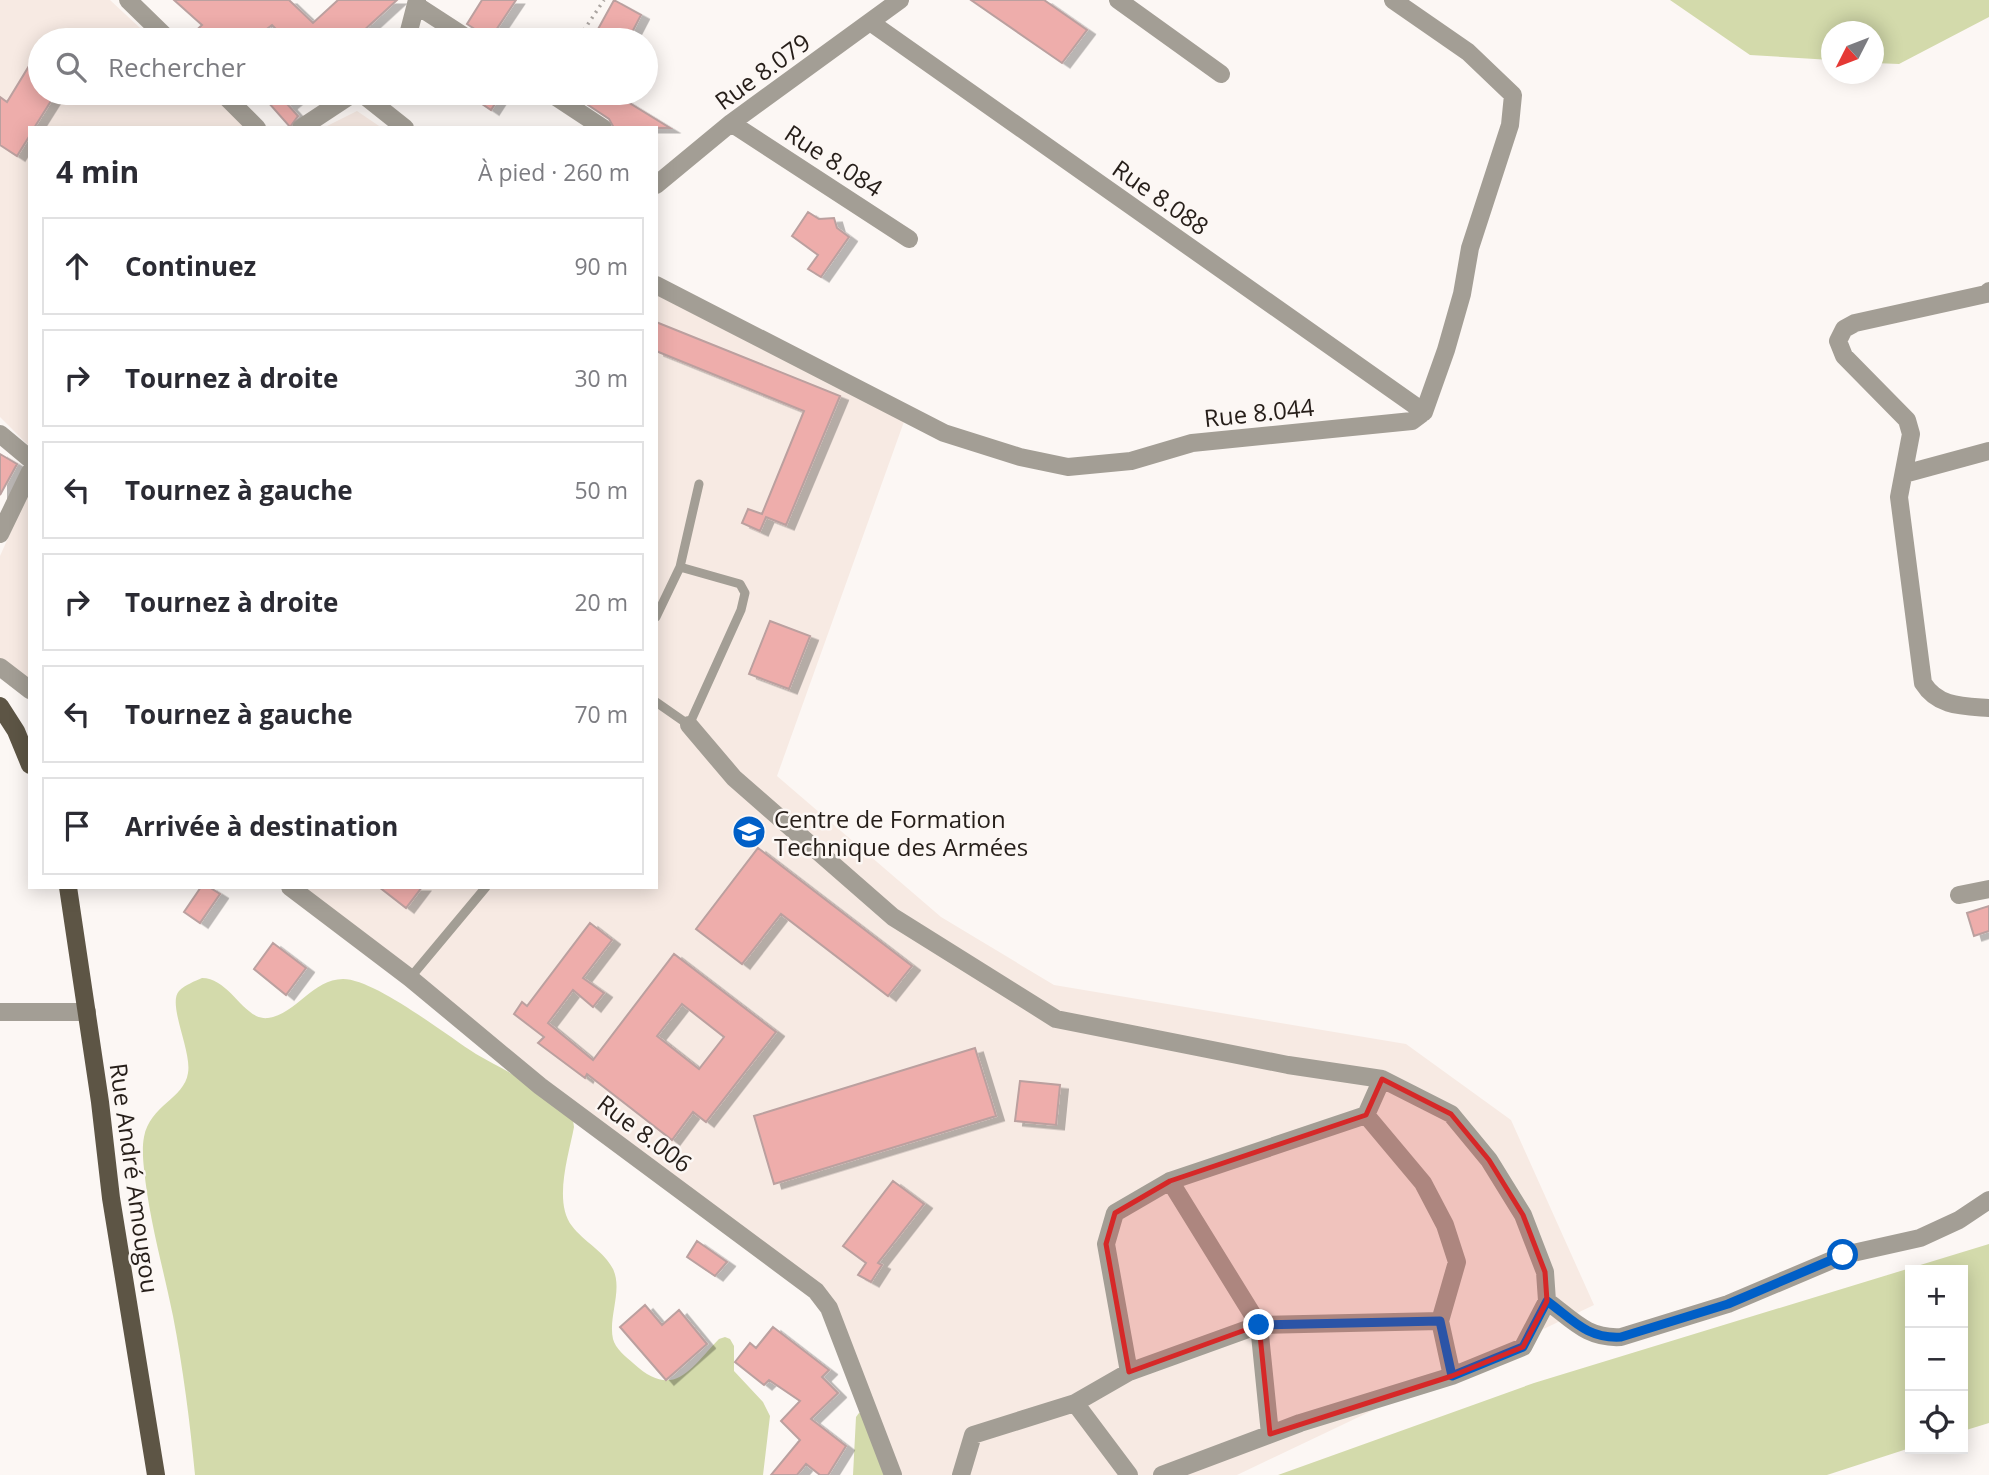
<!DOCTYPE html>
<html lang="fr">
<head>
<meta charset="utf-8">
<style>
	body { margin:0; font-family:"Open Sans",sans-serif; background:#f2f2f3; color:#2b2b33 }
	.controls { position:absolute; right:21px; bottom:21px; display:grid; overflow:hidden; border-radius:0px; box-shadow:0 4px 18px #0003 }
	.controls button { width:63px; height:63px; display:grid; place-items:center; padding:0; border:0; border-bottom:2px solid #e1e1e2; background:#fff; color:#2b2b33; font:35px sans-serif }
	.compass { position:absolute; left:1821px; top:21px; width:63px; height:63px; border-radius:50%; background:#fff; box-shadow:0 4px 18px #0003; rotate:228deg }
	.stop { position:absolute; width:21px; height:21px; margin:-16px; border:5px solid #005fc7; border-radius:50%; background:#fff }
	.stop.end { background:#005fc7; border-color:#fff; box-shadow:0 2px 7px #0008 }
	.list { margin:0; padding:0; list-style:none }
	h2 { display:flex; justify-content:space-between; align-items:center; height:91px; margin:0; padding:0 28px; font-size:30px }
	h2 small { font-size:23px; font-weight:400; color:#7c7c81 }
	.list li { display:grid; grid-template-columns:46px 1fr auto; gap:21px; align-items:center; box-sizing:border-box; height:98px; margin:0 14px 14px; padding:0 14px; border:2px solid #e1e1e2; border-radius:0px }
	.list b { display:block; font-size:26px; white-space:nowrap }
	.list em { font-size:23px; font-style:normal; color:#7c7c81 }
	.icon { flex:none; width:38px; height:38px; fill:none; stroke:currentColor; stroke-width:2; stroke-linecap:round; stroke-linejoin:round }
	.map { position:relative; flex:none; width:1989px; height:1475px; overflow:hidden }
	.search { position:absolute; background:#fff; box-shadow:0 4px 18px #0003; left:28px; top:28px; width:630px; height:77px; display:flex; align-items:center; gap:18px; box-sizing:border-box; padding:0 24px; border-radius:38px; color:#7c7c81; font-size:26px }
	.panel { position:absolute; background:#fff; box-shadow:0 4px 18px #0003; left:28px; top:126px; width:630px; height:763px; border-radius:0px }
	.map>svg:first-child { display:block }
	.built { fill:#f7eae3 }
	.green { fill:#d3daab }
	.building { fill:#eeadab; stroke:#bba09f; stroke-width:2; fill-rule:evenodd; filter:url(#shadow) }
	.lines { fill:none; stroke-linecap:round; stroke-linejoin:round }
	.path { stroke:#aaa4a0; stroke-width:3.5; stroke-dasharray:2 5; stroke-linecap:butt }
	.service { stroke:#a39e95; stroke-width:9 }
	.minor { stroke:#a39e95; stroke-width:18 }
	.primary { stroke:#5d5545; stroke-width:18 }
	.route { stroke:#005fc7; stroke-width:9 }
	.marked { fill:#d62828; fill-opacity:0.2; stroke:#d62828; stroke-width:5; stroke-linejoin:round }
	.labels { text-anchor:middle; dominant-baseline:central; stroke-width:5; stroke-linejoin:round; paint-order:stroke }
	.street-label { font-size:24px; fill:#261e19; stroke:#fcf7f4 }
	.poi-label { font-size:24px; fill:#261e19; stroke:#fcf7f4; text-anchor:start }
</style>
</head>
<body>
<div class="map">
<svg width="1989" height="1475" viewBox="0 0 1989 1475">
	<defs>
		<filter id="shadow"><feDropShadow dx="8" dy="4.5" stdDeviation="0" flood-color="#0004"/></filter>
	</defs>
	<rect width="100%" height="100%" fill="#fcf7f4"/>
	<path class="built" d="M0 0H110L153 40H40V93H210L248 128H30V447L0 417Z
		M357 111 382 128H323Z
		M656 293 906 416 777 776 941 917 1054 985 1406 1044 1511 1120 1594 1305 1237 1475H901L829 1297 295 887H656Z
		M30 489V689L0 667V556Z"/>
	<path class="green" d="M1670 0H1989V17L1899 64 1874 63V32H1832L1831 60 1750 55Z
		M202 978C230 978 244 1021 268 1018 296 1014 313 979 343 979 375 979 446 1035 476 1054 493 1064 511 1072 527 1084 543 1095 558 1108 573 1120L574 1127C569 1154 553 1202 572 1226 584 1242 604 1251 613 1269 623 1290 608 1317 613 1339 615 1348 626 1357 633 1363 674 1401 690 1369 719 1339L725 1337 730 1339 734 1346V1371L763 1402 770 1416 763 1475H195C190 1422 183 1368 173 1316 163 1267 149 1219 144 1169 143 1159 142 1147 144 1137 150 1105 184 1099 188 1073 192 1051 167 1004 179 991 185 985 195 981 202 978Z
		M1989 1244V1423L1963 1431V1270H1910V1448L1827 1475H1278L1534 1383Z
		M859 1413 867 1415 894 1475H853L856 1417Z"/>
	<path class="building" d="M174 0H289L313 23 338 0H397L361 33 368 40H335L329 34 323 40H287L272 25 252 40H186L202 25Z
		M482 0H516L490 39 467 24Z
		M614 0 641 15 628 40H592Z
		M971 0H1044L1087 30 1062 63Z
		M29 66 40 73V93H56L34 128H30V135L17 156 0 145V97L7 102Z
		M260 93H302L288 105 298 116 290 127Z
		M466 93H502L491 110Z
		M570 93H613L670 128H614L609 119Z
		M808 212 819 219 834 218 837 228 849 237 821 277 808 269 818 255 792 236Z
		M656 322 840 396 786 525 766 517 760 531 742 523 748 509 762 514 804 411 656 351Z
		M0 454 17 464 0 495Z
		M770 621 810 636 789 689 749 674Z
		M758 848 912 966 888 996 781 914 742 964 696 929Z
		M201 887H209L220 894 200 923 184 912Z
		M379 887H422L406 908Z
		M1989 906V931L1974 936 1967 913Z
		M590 923 612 940 583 978 604 993 593 1007 573 990 548 1023 593 1060 674 954 776 1032 706 1122 693 1112 672 1140 587 1074 585 1078 538 1043 544 1037 514 1014 522 1002 527 1006ZM682 1004 724 1037 699 1069 657 1036Z
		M273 943 306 968 286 995 254 969Z
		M975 1048 996 1116 774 1184 754 1116Z
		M1020 1081 1060 1085 1056 1125 1015 1121Z
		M893 1181 924 1204 878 1263 882 1265 871 1282 858 1275 866 1263 843 1246Z
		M697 1241 727 1262 715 1276 687 1257Z
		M645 1305 662 1325 679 1310 707 1344 666 1380 620 1327Z
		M773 1327 829 1370 822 1377 838 1393 811 1419 846 1446 828 1475H820L806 1464 797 1475H771L800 1440 781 1421 800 1401 769 1380 764 1385 735 1362 750 1343 756 1348Z"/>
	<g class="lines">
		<path class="path" d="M580 36 604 0"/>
		<path class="service" d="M656 617 680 567 699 484
			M656 702 689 725 741 610 745 593 740 584 680 567
			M410 978 486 887"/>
		<path class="minor" d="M128 0 169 40
			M1118 0 1221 74
			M416 5 470 40
			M870 22 1424 412
			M404 40 409 31 417 0
			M222 93 257 128
			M361 93 405 128
			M550 93 603 128
			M731 123 909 239
			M301 128 354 93
			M656 185 731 123 900 0
			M656 285 944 433 1020 457 1068 467 1131 461 1192 443 1412 421 1424 412 1446 350 1462 294 1470 248 1510 125 1513 95 1468 52 1393 0
			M1989 291 1986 294 1855 323 1844 329 1838 341 1844 356 1907 420 1911 434 1899 497 1923 683C1938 707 1962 706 1989 708
			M0 434 30 459
			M1904 474 1989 451
			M0 534 30 472
			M0 667 30 690
			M689 725 734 778 893 917 1056 1019 1288 1065 1382 1079
			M290 887 410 978 540 1086 816 1291 829 1308 893 1475
			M1959 895 1989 889
			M0 1012H87
			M1170 1181 1259 1325 1270 1434
			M1547 1301C1573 1320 1587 1339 1621 1337L1728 1304 1844 1255 1920 1238 1959 1220 1989 1200
			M1440 1321 1452 1376
			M1129 1372 1259 1325 1440 1321 1457 1262 1445 1225 1423 1183 1366 1115
			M1075 1403 1129 1475
			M961 1475 973 1435 1075 1403 1129 1372 1106 1244 1115 1213 1170 1181 1366 1115 1382 1079 1451 1114 1489 1160 1523 1215 1545 1272 1547 1301 1523 1347 1452 1376 1300 1423 1162 1475"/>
		<path class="primary" d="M0 706 16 731 30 765
			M68 887 100 1102 111 1198 156 1475"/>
	</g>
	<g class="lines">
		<path class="route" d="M1259 1325 1440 1321 1452 1376 1523 1347 1547 1301C1573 1320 1587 1339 1621 1337L1728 1304 1843 1255"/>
	</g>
	<path class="marked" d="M1382 1079 1451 1114 1489 1160 1523 1215 1545 1272 1547 1301 1523 1347 1452 1376 1270 1434 1259 1325 1129 1372 1106 1244 1115 1213 1170 1181 1366 1115Z"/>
	<defs>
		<symbol id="school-disc" viewBox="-11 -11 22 22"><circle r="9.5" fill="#005fc7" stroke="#fcf7f4"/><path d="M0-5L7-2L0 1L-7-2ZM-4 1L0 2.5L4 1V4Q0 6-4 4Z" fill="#fff"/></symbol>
	</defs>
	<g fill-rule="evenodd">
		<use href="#school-disc" x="730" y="813" width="38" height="38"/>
	</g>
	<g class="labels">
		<g class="street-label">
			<text transform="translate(762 71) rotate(-36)">Rue 8.079</text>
			<text transform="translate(834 160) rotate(33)">Rue 8.084</text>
			<text transform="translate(1161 197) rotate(35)">Rue 8.088</text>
			<text transform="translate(1259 412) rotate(-6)">Rue 8.044</text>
			<text transform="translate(645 1133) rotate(37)">Rue 8.006</text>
			<text transform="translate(135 1178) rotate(82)">Rue André Amougou</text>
		</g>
		<g class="poi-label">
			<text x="774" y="818">Centre de Formation<tspan x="774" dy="28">Technique des Armées</tspan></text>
		</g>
	</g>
</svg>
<div class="controls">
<button>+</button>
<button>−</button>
<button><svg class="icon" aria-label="locate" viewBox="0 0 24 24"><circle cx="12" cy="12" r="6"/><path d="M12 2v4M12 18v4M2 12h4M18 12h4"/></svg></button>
</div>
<svg class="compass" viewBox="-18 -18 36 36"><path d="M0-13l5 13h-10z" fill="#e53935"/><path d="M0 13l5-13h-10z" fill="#7c7c81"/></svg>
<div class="stop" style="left:1843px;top:1255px"></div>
<div class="stop end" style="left:1259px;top:1325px"></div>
<div class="search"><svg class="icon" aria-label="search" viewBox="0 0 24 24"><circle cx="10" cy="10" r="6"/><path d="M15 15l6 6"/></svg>Rechercher</div>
<section class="panel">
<h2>4 min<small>À pied · 260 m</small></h2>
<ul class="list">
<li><svg class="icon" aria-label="ahead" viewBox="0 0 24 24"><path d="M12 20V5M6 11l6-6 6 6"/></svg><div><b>Continuez</b></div><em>90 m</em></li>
<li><svg class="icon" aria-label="right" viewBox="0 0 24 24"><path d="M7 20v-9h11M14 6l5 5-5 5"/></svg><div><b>Tournez à droite</b></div><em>30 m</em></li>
<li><svg class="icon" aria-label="left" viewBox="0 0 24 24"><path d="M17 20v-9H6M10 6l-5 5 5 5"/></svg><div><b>Tournez à gauche</b></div><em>50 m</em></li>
<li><svg class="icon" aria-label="right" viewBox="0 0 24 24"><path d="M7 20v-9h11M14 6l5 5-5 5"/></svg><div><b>Tournez à droite</b></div><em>20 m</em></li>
<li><svg class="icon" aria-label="left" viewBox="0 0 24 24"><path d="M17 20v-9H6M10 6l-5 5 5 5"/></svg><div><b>Tournez à gauche</b></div><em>70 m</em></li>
<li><svg class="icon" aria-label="arrive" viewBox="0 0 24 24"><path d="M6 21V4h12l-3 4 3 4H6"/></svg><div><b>Arrivée à destination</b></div></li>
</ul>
</section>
</div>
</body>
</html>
